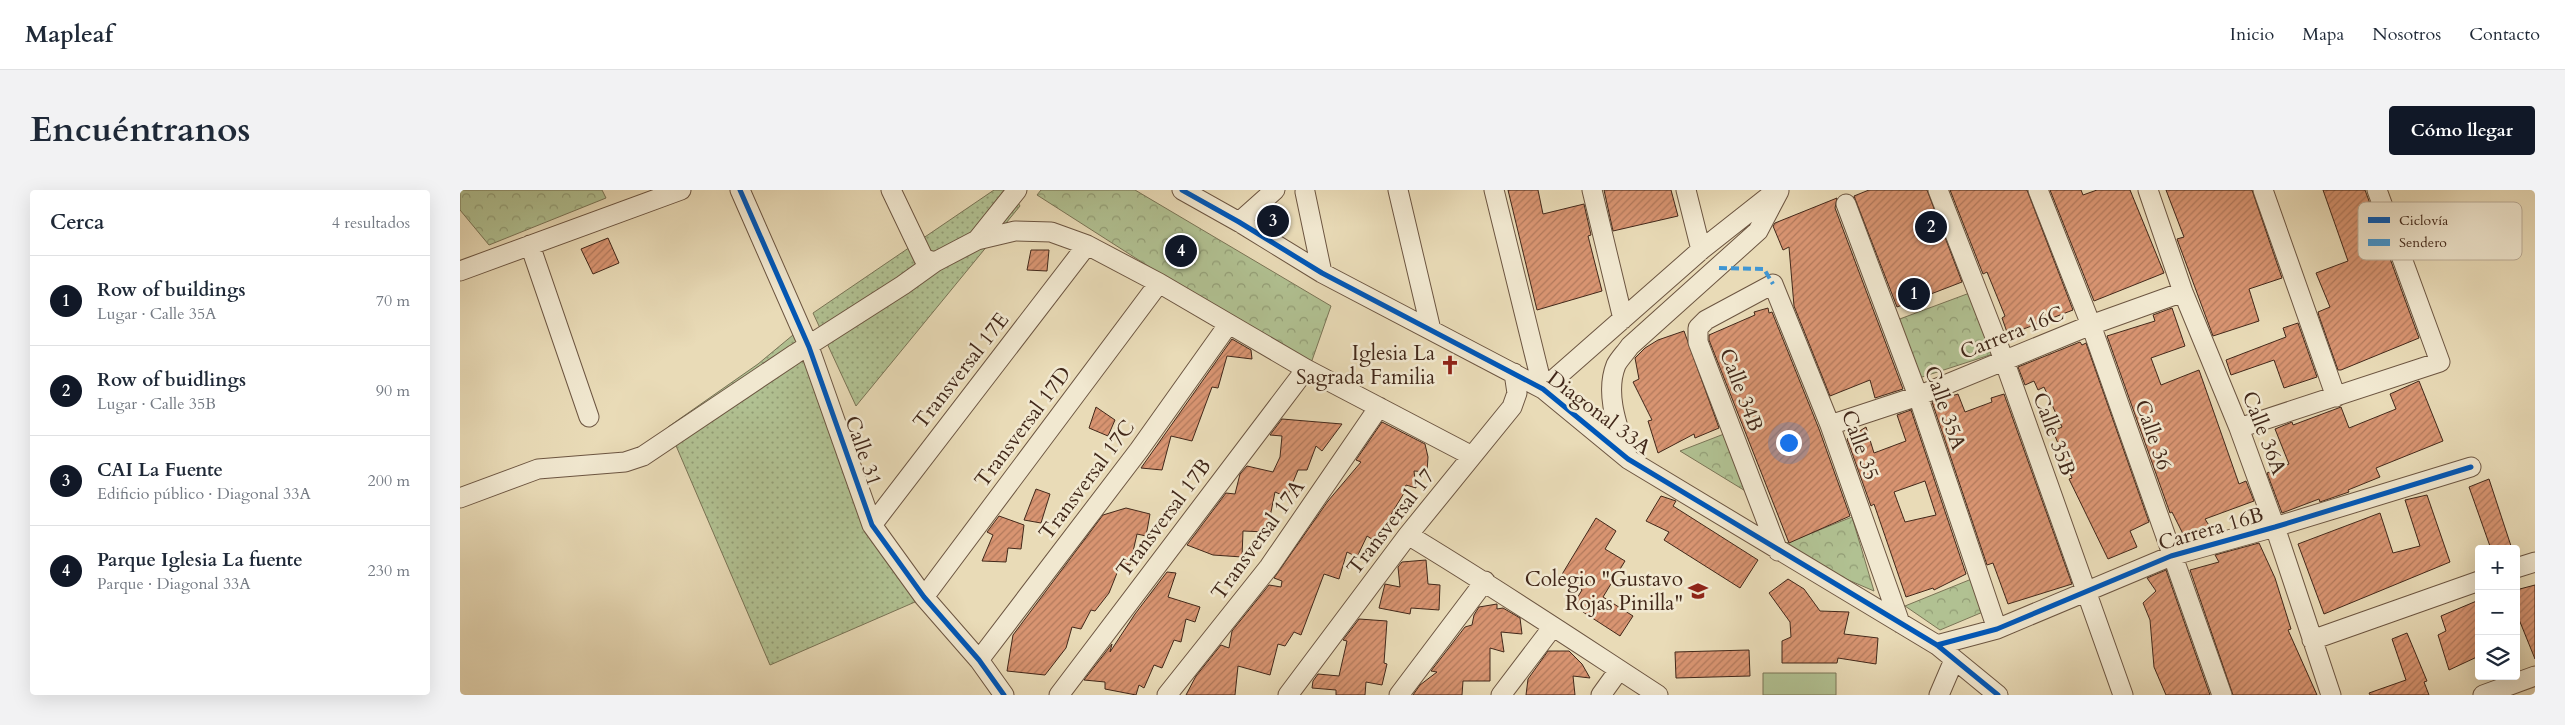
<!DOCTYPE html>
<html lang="es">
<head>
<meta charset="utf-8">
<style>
	body { margin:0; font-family:Cardo,serif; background:#f2f2f3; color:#1f2937 }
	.controls { position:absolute; right:15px; bottom:15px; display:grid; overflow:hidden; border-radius:5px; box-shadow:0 5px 20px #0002 }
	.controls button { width:45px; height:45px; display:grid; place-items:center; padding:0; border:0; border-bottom:1px solid #e0e1e3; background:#fff; color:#1f2937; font:25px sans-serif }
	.you { position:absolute; left:1328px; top:252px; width:18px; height:18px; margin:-12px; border:4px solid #fff; border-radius:50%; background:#1a73e8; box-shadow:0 0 0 8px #1a73e833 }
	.badge { display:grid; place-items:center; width:32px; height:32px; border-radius:50%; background:#111827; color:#fff; font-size:16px; font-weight:700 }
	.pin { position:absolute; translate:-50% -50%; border:2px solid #fff; box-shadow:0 1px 5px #0006 }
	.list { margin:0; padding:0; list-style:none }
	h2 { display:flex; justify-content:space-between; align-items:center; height:65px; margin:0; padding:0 20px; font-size:21px }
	h2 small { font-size:16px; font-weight:400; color:#747a83 }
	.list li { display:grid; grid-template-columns:32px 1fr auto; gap:15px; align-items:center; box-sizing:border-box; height:90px; padding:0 20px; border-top:1px solid #e0e1e3 }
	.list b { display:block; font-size:19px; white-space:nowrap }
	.list p { margin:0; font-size:16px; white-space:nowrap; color:#747a83 }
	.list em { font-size:16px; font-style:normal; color:#747a83 }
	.icon { flex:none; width:28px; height:28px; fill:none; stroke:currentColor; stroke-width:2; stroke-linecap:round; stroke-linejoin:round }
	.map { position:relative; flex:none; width:2075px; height:505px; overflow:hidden; border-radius:5px }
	header { display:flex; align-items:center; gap:30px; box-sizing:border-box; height:70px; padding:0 25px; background:#fff; border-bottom:1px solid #e0e1e3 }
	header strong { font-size:24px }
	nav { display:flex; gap:28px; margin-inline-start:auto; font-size:18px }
	.intro { display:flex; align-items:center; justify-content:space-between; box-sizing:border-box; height:120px; padding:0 30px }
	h1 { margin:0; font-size:35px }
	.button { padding:12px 22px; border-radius:5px; background:#111827; color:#fff; font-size:18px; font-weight:700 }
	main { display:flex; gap:30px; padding:0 30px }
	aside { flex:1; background:#fff; border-radius:5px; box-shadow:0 5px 20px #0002 }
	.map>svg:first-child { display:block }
	.grass { fill:url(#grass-dots); stroke:#7a7456 }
	.park { fill:url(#park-crowns); stroke:#7a7456 }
	.garden { fill:#b1c192; stroke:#7a7456 }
	.building { fill:url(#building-hatch); stroke:#42281a; fill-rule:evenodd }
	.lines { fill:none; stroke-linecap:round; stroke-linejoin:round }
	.street-casing { stroke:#6c5541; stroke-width:21 }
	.street { stroke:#f1e8d0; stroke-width:19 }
	.quiet { stroke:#3f96d4; stroke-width:4; stroke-dasharray:8 4; stroke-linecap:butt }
	.cycleway-casing { stroke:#f1e8d0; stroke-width:8 }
	.cycleway { stroke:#0057b8; stroke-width:5 }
	.labels { text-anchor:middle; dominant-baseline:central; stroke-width:5; stroke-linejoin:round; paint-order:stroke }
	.street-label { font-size:21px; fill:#42281a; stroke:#f1e8d0 }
	.poi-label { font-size:21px; fill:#42281a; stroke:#f1e8d0; text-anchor:end }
	.key { fill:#f1e8d0; stroke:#bcae99; stroke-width:1 }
	.key-label { font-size:14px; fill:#42281a }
</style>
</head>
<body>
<header>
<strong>Mapleaf</strong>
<nav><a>Inicio</a><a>Mapa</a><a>Nosotros</a><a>Contacto</a></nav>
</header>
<div class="intro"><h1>Encuéntranos</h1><a class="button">Cómo llegar</a></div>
<main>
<aside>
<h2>Cerca<small>4 resultados</small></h2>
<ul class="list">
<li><span class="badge">1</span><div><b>Row of buildings</b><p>Lugar · Calle 35A</p></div><em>70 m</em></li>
<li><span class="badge">2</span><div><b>Row of buidlings</b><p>Lugar · Calle 35B</p></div><em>90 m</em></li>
<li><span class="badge">3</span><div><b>CAI La Fuente</b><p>Edificio público · Diagonal 33A</p></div><em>200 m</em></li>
<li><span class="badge">4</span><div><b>Parque Iglesia La fuente</b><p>Parque · Diagonal 33A</p></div><em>230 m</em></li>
</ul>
</aside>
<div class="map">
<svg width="2075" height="505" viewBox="0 0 2075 505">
	<defs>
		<pattern id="grass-dots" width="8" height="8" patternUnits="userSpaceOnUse" patternTransform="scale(1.25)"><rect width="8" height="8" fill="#b1c192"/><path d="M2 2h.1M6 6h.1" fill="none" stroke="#929d76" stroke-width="1.8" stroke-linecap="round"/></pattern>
		<pattern id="park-crowns" width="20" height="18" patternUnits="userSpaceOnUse" patternTransform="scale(1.25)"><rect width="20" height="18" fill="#b1c192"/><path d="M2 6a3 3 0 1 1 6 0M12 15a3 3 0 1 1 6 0" fill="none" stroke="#929d76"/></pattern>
		<pattern id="building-hatch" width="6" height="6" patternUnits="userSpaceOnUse" patternTransform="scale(1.25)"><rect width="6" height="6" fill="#d89471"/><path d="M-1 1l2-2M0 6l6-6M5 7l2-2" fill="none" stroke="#b1795c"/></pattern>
	</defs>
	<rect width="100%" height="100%" fill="#e9dbb7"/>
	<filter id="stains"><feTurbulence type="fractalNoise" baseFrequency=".004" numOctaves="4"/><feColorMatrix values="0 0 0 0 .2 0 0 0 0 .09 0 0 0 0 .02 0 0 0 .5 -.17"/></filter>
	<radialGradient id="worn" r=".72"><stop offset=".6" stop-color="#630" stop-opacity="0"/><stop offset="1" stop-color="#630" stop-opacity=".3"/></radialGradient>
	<path class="grass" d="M534 0H551L560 16 396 216 353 123Z
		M339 140 455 412 310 475 208 237 298 174Z"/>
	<path class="park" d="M0 0H142L146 8 29 55 0 20Z
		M581 0H675L871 116 849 179 577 5Z
		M1515 101 1536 163 1459 188 1437 130Z
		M1264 244 1287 302 1220 261Z
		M1392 327 1414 401 1330 365 1324 354Z
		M1519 386 1530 419 1480 440 1445 416Z"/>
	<path class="garden" d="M1303 483H1376V505H1303Z"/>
	<path class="building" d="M1048 0H1078L1083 24 1124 14 1131 45 1128 46 1142 101 1077 120Z
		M1144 0H1211L1218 26 1153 41Z
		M1409 0H1467L1502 92 1437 117 1394 6Z
		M1490 0H1567L1613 120 1548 145 1542 128 1545 126 1527 82 1523 84Z
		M1590 0H1621L1623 5 1637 0H1670L1704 83 1634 111Z
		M1706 0H1792L1822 88 1789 99 1799 131 1753 146 1717 49 1724 47Z
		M1863 0H1905L1959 148 1881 180H1878L1859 126 1858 122 1870 117 1856 83 1888 71Z
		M1377 8 1375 18 1443 199 1415 208 1410 190 1370 206 1334 116 1329 57 1323 60 1313 36 1315 33Z
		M148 48 159 73 133 84 121 59Z
		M571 60H589L587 81 567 80Z
		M1308 118 1309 123 1312 122 1359 239 1390 326 1329 353 1249 150V145L1295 125 1294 122Z
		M1712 118 1725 156 1691 168 1701 195 1739 180 1779 294 1786 291 1794 311 1745 329 1750 337 1724 346 1712 322 1710 323 1647 146 1695 131 1693 125Z
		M1838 133 1857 187 1824 198 1814 170 1771 185 1766 170 1826 147 1823 138Z
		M1224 141 1259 238 1235 248 1234 244 1198 263 1188 231 1192 230 1173 192 1179 189 1175 168 1185 158 1198 150Z
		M772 149 791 160 792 169 767 166 758 198 752 197 732 251 711 246 702 280 681 278Z
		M1620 152 1622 155 1626 153 1689 332 1670 341 1677 357 1648 369 1609 289 1612 288 1593 241 1602 237 1584 197 1578 200 1574 191 1565 195 1558 177Z
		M1959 191 1983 251 1916 278 1920 287 1888 300 1889 302 1860 312 1859 309 1822 323 1807 283 1829 274 1815 239 1832 232 1833 235 1881 217 1889 238 1936 219 1930 204Z
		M1498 204 1505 222 1532 212 1531 208 1544 204 1612 394 1548 414 1533 373 1527 375 1472 212Z
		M636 217 655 230 648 246 629 238Z
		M1451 220 1506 384 1474 400 1473 398 1446 407 1414 314 1411 316 1387 249 1406 237 1414 263 1446 251 1437 225ZM1465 291 1476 325 1445 332 1434 302Z
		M822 229 882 234 862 261 856 256 847 280H838L827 307 815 302 807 342 783 341 782 367 753 365 727 355 766 303 775 304 780 284 787 276 813 282 820 267 822 246 810 245Z
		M922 232 965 254 968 267 967 282 954 281 956 298 946 295 944 303 915 351 907 346 897 367 887 362 879 389 864 384 841 445 834 442 825 456 818 454 810 485 778 476 775 505H726L736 486 761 455 769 458 772 441 809 395 821 397 822 391 814 388 868 311 901 272 896 270Z
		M2029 289 2052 359H2031L2009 297Z
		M576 299 590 304 581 333 564 330Z
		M1967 305 1990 372 1864 424 1838 354 1920 323 1933 363 1960 356 1945 310Z
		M1201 306 1216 311 1213 316 1298 370 1280 398 1204 350 1209 342 1186 331Z
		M666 318 690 324 686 346 677 344 670 375 661 373 649 403 635 421 631 420 621 439 612 437 606 458 585 485 547 481 553 445 643 325Z
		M539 326 564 335 561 359 548 358 546 372 522 371 533 345 527 342Z
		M1136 328 1156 341 1145 359 1165 371 1143 407 1173 426 1160 446 1123 422 1114 413 1122 400 1101 386Z
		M1799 353 1815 388 1831 439 1828 440 1857 505H1773L1730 380 1759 372 1755 365Z
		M966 370 968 394 980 395 979 420 951 418 950 424 919 418 925 394 940 397 938 377 942 372Z
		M1706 380 1750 505H1706L1694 477 1690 430 1683 413 1696 401 1687 388Z
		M707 382 716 383 708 407 740 417 735 432 726 429 721 452 714 450 702 478 694 475 684 498 679 495 676 505 645 499V492L624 490 652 454 650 462 675 424Z
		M1328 389 1344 399 1360 421 1389 422 1384 444 1418 448 1416 474 1378 468 1377 473H1322V451L1331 447 1330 432 1309 403Z
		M2075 395V469L2056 422V400Z
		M2019 410V466L1989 480 1978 445 1986 441 1981 426Z
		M1037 414V419L1043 418 1060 428 1062 444 1041 442 1044 462 1030 458V491H1003L1002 505H953L960 495 977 482 971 481 1005 437 1012 435 1014 425 1019 417Z
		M899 429 927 431 924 473 927 474 922 495 906 492 905 505H876V500L852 498 853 491 858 484 879 486 887 451 883 450Z
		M1947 443 1967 491 1964 492 1969 505H1910L1909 503 1946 490 1932 449Z
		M1289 460 1290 486 1216 488 1215 462Z
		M1088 461H1109L1122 474 1130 488 1113 486 1115 505H1066L1068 489Z"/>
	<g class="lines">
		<defs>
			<path id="street" d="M280 0 349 157 412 335 464 407 519 470 544 505
				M431 0 464 69 475 72 517 50
				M557 0 517 50 555 41 591 42 627 55 699 93 846 179 1012 266
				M722 0 779 32 862 83 1083 199 1168 269 1477 455 1538 505
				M938 0 971 140
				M1034 0 1083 199 1241 60 1317 0
				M1132 0 1163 129
				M1226 0 1241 60
				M1478 0 1544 170 1663 505
				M1578 0 1631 135 1762 505
				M1688 0 1723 102 1779 238 1815 337 1871 505
				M1803 0 1876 207
				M845 2 862 83
				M1386 14 1458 206 1537 439
				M779 32 815 0
				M70 55 129 227
				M0 81 221 0
				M1370 235 1458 206 1631 135 1723 102
				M1779 238 1980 172 1917 0
				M1168 269C1159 240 1144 205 1156 175 1159 169 1166 162 1170 156L1298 41 1319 1
				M0 308 78 279 165 272 183 266 335 164 443 95 475 72
				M412 335 627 55
				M948 345C1033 396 1115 451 1198 505
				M1318 361 1238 152V138L1246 130 1313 94 1370 235 1440 433
				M2056 378 2075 372
				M464 407 699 93
				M1852 450 2019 391
				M1477 455 1537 439 1711 366 1815 337 2011 277
				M519 470 679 260 768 135
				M599 505 846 179
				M707 505 809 377 919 217
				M828 505 948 345 1052 217 1057 203 1054 183
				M939 505 1025 391
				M1041 505 1092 438
				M1141 505 1159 480
				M1479 505 1494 470
				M2023 505 2075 486"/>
		</defs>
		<use href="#street" class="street-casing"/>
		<use href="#street" class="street"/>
		<path class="quiet" d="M1259 78 1304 79 1313 94"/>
		<defs>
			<path id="cycleway" d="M280 0 349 157 412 335 464 407 519 470 544 505
				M722 0 779 32 862 83 1083 199 1168 269 1477 455 1538 505
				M1477 455 1537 439 1711 366 1815 337 2011 277"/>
		</defs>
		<use href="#cycleway" class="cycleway-casing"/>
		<use href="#cycleway" class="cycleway"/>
	</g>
	<defs>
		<symbol id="church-bare" viewBox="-9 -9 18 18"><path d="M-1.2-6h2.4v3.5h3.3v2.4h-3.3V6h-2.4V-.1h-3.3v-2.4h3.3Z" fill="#8f2418" stroke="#f1e8d0" stroke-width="2.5" paint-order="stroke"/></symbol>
		<symbol id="school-bare" viewBox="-9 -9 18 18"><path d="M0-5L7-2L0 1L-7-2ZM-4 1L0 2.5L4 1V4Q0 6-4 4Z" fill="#8f2418" stroke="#f1e8d0" stroke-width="2.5" paint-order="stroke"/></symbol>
	</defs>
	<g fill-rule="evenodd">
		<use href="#church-bare" x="976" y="161" width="28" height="28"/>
		<use href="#school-bare" x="1224" y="387" width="28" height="28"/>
	</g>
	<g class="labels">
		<g class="street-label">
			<text transform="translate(1552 143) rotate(-22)">Carrera 16C</text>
			<text transform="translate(501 181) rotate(-52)">Transversal 17E</text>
			<text transform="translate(1281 200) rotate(69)">Calle 34B</text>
			<text transform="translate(1485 218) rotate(71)">Calle 35A</text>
			<text transform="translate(1139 223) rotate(37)">Diagonal 33A</text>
			<text transform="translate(563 237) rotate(-53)">Transversal 17D</text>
			<text transform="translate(1804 243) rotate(69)">Calle 36A</text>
			<text transform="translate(1594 244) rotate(70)">Calle 35B</text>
			<text transform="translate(1693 245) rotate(71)">Calle 36</text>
			<text transform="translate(1400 255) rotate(70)">Calle 35</text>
			<text transform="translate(403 261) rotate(71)">Calle 31</text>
			<text transform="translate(627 290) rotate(-53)">Transversal 17C</text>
			<text transform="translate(704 328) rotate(-53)">Transversal 17B</text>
			<text transform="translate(931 332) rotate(-52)">Transversal 17</text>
			<text transform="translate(1751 339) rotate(-16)">Carrera 16B</text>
			<text transform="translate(798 350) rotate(-54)">Transversal 17A</text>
		</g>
		<g class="poi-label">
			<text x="975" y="163">Iglesia La<tspan x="975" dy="24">Sagrada Familia</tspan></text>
			<text x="1223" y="389">Colegio "Gustavo<tspan x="1223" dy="24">Rojas Pinilla"</tspan></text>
		</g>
	</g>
	<rect x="1898" y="12" width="164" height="58" rx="8" class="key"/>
	<rect x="1908" y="27" width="22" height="6" fill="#0057b8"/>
	<rect x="1908" y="49" width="22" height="7" fill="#3f96d4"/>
	<g class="key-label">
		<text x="1939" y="35">Ciclovía</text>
		<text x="1939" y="57">Sendero</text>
	</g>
	<rect width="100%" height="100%" filter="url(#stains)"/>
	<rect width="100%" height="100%" fill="url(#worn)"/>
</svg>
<div class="controls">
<button>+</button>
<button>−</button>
<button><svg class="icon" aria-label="layers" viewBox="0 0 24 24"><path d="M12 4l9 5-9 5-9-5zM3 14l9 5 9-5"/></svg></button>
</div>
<div class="you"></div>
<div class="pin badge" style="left:1454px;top:104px">1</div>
<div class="pin badge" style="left:1471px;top:37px">2</div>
<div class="pin badge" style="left:813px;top:31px">3</div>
<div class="pin badge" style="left:721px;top:61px">4</div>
</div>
</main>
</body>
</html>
